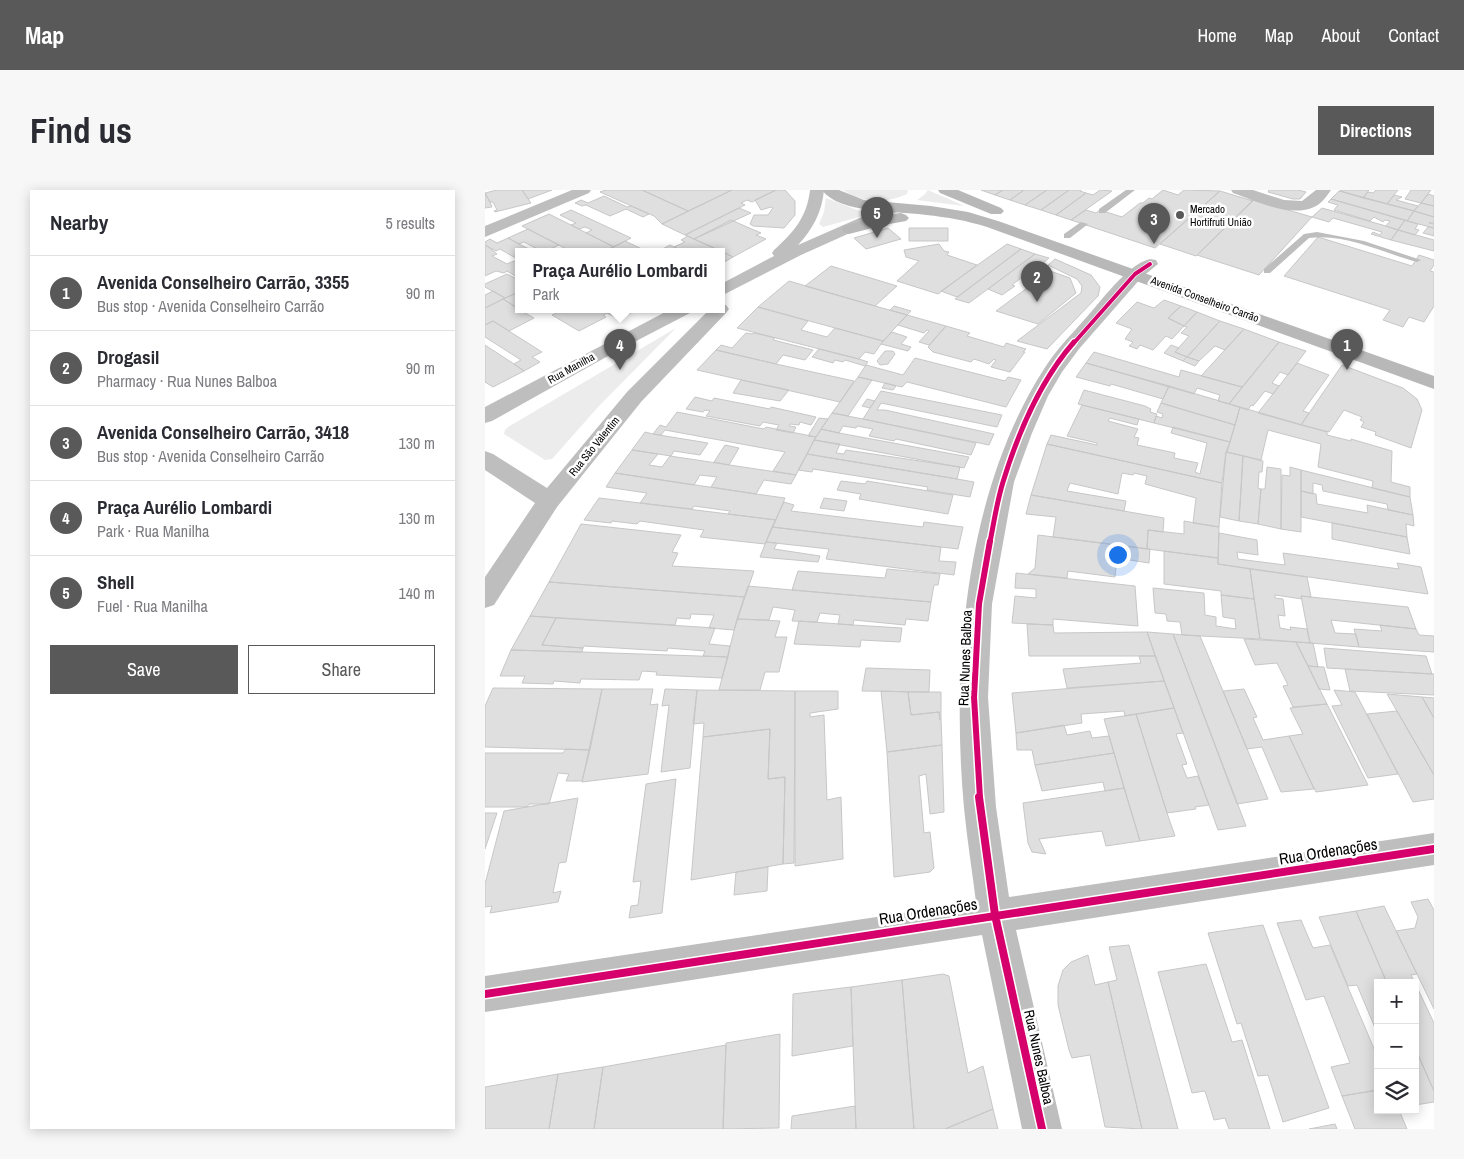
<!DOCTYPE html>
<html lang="en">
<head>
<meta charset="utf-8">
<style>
	body { margin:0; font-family:"Archivo Narrow",sans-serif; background:#f7f7f7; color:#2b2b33 }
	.controls { position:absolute; right:15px; bottom:15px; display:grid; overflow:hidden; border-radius:0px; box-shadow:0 2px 12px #0003 }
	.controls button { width:45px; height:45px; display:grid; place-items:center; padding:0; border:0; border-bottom:1px solid #e1e1e2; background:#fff; color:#2b2b33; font:25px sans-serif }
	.you { position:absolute; left:632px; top:364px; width:18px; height:18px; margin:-12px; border:4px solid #fff; border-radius:50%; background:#1a73e8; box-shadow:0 0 0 8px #1a73e833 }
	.badge { display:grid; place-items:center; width:32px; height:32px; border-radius:50%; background:#595959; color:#fff; font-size:16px; font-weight:700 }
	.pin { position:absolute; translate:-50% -41px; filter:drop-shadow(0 1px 2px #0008) }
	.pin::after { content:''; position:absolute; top:26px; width:18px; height:15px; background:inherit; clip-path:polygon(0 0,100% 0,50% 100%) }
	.popup { position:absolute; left:30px; top:58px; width:210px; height:65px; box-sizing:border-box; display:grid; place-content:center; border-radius:0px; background:#fff; filter:drop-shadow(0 1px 4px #0005); font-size:16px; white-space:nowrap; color:#7c7c81 }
	.popup b { font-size:19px; color:#2b2b33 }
	.popup::after { content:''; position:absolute; left:50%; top:100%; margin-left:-10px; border:10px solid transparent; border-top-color:#fff }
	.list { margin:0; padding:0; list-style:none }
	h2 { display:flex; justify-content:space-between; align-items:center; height:65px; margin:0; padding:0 20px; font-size:21px }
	h2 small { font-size:16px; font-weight:400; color:#7c7c81 }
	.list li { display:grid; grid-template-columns:32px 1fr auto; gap:15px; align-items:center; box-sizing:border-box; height:75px; padding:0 20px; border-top:1px solid #e1e1e2 }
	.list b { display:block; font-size:19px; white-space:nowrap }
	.list p { margin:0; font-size:16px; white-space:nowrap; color:#7c7c81 }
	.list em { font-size:16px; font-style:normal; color:#7c7c81 }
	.actions { display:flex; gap:10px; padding:15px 20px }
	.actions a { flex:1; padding:11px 0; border:1px solid #595959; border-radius:0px; text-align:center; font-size:18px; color:#595959 }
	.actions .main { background:#595959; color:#fff }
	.icon { flex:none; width:28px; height:28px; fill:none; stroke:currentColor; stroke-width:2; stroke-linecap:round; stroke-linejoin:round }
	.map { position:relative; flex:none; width:949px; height:939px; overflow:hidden; border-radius:0px }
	header { display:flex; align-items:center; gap:30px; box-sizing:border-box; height:70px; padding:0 25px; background:#595959; color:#fff }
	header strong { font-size:24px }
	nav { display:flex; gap:28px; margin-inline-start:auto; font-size:18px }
	.intro { display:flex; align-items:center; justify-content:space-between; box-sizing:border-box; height:120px; padding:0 30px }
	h1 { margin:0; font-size:35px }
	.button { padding:12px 22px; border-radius:0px; background:#595959; color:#fff; font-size:18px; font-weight:700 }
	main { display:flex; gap:30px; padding:0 30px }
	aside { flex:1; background:#fff; border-radius:0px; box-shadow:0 2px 12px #0003 }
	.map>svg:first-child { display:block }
	.green { fill:#ececec }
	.building { fill:#dfdfdf; stroke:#c7c7c7 }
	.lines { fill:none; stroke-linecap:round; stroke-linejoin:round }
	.service { fill:#bebebe; fill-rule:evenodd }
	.minor { fill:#bebebe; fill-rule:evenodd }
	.secondary { fill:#b8b8b8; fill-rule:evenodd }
	.cycleway-far3-casing { stroke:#fff; stroke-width:5.5 }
	.cycleway-far2-casing { stroke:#fff; stroke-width:8 }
	.cycleway-far1-casing { stroke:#fff; stroke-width:9 }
	.cycleway-casing { stroke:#fff; stroke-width:11 }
	.cycleway-far3 { stroke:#d6006c; stroke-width:4 }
	.cycleway-far2 { stroke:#d6006c; stroke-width:5 }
	.cycleway-far1 { stroke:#d6006c; stroke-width:6 }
	.cycleway { stroke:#d6006c; stroke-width:8 }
	.poi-dot { fill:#595959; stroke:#fff; stroke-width:2 }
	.labels { text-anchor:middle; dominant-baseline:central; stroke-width:5; stroke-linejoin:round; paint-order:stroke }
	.far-poi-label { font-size:11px; fill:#000; stroke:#fff; text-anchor:start }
	.far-street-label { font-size:11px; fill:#000; stroke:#fff }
	.street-label { font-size:14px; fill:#000; stroke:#fff }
	.near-street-label { font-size:16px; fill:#000; stroke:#fff }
</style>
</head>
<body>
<header>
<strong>Map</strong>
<nav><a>Home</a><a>Map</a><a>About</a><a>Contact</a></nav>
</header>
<div class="intro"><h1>Find us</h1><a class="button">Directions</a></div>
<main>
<aside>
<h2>Nearby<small>5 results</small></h2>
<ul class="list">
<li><span class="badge">1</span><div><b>Avenida Conselheiro Carrão, 3355</b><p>Bus stop · Avenida Conselheiro Carrão</p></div><em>90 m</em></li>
<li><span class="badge">2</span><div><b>Drogasil</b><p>Pharmacy · Rua Nunes Balboa</p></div><em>90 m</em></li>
<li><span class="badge">3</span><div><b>Avenida Conselheiro Carrão, 3418</b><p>Bus stop · Avenida Conselheiro Carrão</p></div><em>130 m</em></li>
<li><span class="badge">4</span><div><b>Praça Aurélio Lombardi</b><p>Park · Rua Manilha</p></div><em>130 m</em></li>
<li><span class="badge">5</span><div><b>Shell</b><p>Fuel · Rua Manilha</p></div><em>140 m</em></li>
</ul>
<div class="actions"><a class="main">Save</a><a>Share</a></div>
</aside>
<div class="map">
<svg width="949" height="939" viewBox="0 0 949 939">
	<rect width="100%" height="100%" fill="#fff"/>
	<path class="green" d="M358 0H423L422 4C400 14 378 13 358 0Z
		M443 0 475 14 479 16 432 10 439 5Z
		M341 8 372 20 389 23 338 37 334 34 339 22Z
		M191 138 114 216 67 269 60 270 19 244 20 240 23 237Z"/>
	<path class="building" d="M12 0H37L46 13 10 22 9 21 12 20 8 12H5L0 3Z
		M37 0H67L43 9Z
		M121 0H157L203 21 177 34 169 26 115 2Z
		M157 0H247L203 21Z
		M247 0H291L267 12 262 10 256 13 260 15 200 45 177 34Z
		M291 0H300L310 11V25L299 38 268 36 265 34 269 25H283L288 18 286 17 276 20 270 10Z
		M496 0H518L510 5Z
		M518 0H539L525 10 510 5Z
		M539 0H562L540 15 525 10Z
		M562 0H584L556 20 540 15Z
		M584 0H596L595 1 601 3 571 25 556 20Z
		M615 0 627 1 586 30 571 25 601 3 608 5Z
		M678 0 693 5 699 0 735 1 670 58 586 30 601 20 611 23 615 20 637 27 655 13H658L664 8 667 9Z
		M784 0H813L821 2 815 9H808L783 2Z
		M856 0H884L878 8 855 1Z
		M891 0H913L902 14 878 8 883 2 888 3Z
		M926 0H946L936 13 920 9Z
		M735 1 768 11 711 66 675 54Z
		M854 1H855L929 21 922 31 846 9Z
		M0 3 5 12 7 17 0 18Z
		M943 4 949 6V16L936 13Z
		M909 5 917 7 911 10 933 16 929 21 902 14Z
		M119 6 142 17 146 16 164 24 158 27 141 19 125 26 101 15 97 16 90 13 96 10 103 13Z
		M846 9 920 30 913 40 901 36 905 31 900 30 898 32 889 27 885 31 849 20 853 15 843 12Z
		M768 10 827 27 774 85 712 65Z
		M936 13 949 16V27L929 21Z
		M254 18 266 23 209 49 200 45Z
		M837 18 901 36 913 40 906 50 886 44 888 42 895 45 897 42 848 28 844 32 827 27Z
		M86 20 146 48 129 57 101 43 107 40 100 37 94 39 86 35 91 33 75 25Z
		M929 21 949 27V33H944L949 34V38L922 31Z
		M64 24 86 35 129 57 118 61H85L37 36Z
		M246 30 276 43 271 45 281 49 248 67 209 49Z
		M920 30 933 34 930 39 934 40 930 45 913 40Z
		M943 37 949 38V46L938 43Z
		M403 38 416 49 381 59 369 48Z
		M424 38H463V51H424Z
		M43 39 74 55 62 61H56L39 52 34 54 23 48Z
		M913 40 949 50V61L906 50Z
		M203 46 209 49 236 61H198L189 57 200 52 196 50Z
		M833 47 927 76 934 65 949 70V75L945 81 949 82V116L939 132 924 127 918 137 898 130 905 120 799 86Z
		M23 48 34 54 48 61H34V70L15 59 11 61 0 55V52L5 49 12 53Z
		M140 51 159 60 162 61H125L122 60Z
		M454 54 459 61 464 62 462 65 492 75 453 104 412 91 434 71 421 67 419 60Z
		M522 54 536 59 472 107 456 101Z
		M185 55 189 57 198 61H174Z
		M2 56 12 64 7 66 22 74 29 71 34 74V88L22 81 19 83 11 81 0 86V57Z
		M536 59 550 64 484 113 470 109Z
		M236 61 248 67 236 74Z
		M550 64 564 68 548 82 545 81 527 95 530 96 517 105 503 99Z
		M570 69 606 85 615 97 613 106 562 159 532 151 596 103 597 96 592 89 563 75Z
		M346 76 412 96 390 116 320 96Z
		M565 81 585 88 591 103 553 134 511 121Z
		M22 84 34 90V102L20 108 0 97V94Z
		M304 91 390 116 422 125 398 151 273 117Z
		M8 101 20 108 0 118V105Z
		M34 102V119H49L40 123 18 109Z
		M18 109 40 123 49 128 24 141 8 131 0 135V118Z
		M679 110 696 116 683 128 699 136 687 149 681 146 668 160 655 155 652 159 644 156 648 152 640 149 647 139 631 133 652 112 669 118Z
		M409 116 426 121 422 125 405 120Z
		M696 116 712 122 699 136 683 128Z
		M273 117 323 131 316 140 342 147 350 138 398 151 389 164 380 162 374 169 252 138Z
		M80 119H114L122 123 118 125 121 127 94 141 67 125Z
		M127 119H153L134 129 120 122Z
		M712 122 735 131 702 167 690 162 704 146 696 143 702 137 699 136Z
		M422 125 461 136 444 155 434 152 444 141 442 140 439 143 413 135Z
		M8 131 57 162 47 167 55 172 39 181 29 174 36 170 0 147V135Z
		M735 131 759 139 740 160 730 156 714 171 702 167Z
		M461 136 485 143 482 146 519 157 521 153 541 159 538 162H540L525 182 506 177 511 170 509 169 504 174 489 169 486 172 448 162 443 157Z
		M759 139 794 152 757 197 716 186Z
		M407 142 422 147 416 154 426 157 423 161 396 154Z
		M261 143 267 144 269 143 290 148 288 150 328 160 320 170 298 165 291 174 231 160 236 155 247 158Z
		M794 152 821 161 803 185 795 182 787 193 794 196 788 204 780 201 768 216 766 215 763 220 744 214Z
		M0 155 29 174 39 181 8 197 0 192Z
		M686 155 694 158 690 162 702 167 698 171 679 163Z
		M334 159 374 169 383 172 380 176 360 170 358 172 350 170 348 173 327 167Z
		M231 160 291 174 369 191 355 212 212 180Z
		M400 161H408L410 164 403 174 395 175 392 171Z
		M609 162 694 187 696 180 757 197 744 214 733 211 735 205 712 198 709 204 601 173Z
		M702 167 714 171 710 176 698 171Z
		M430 168 520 191 523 187 536 190 521 217 422 192 417 197 373 187 381 175 418 185Z
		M601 173 684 196 678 209 626 194 625 196 591 187Z
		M812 173 844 185 818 221 824 223 816 235 773 223Z
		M857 175 918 198 932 209 937 220 926 258 890 245 891 242 876 237 879 232 875 230 877 227 859 220 844 242 816 235Z
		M373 187 387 190 363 226 347 223Z
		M256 190 295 198 304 200 295 211 248 203Z
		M400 193 411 196 408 200 397 198Z
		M684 196 755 217 750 235 676 213Z
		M599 200 660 216 666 219 665 222 672 224 669 233 593 214Z
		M396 201 517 225 512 237 396 213 392 220H400L509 244 504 255 378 229Z
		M210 207 227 211 229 208 285 219 286 217 331 227 326 235 315 232 314 235 305 234 304 236 311 237 308 243 291 240 294 235 278 232 275 236 221 226 225 221 220 220 218 222 201 219Z
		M382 209 390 211 385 218 377 216Z
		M676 213 750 235 745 252 669 233 671 226 677 228 678 224 672 222Z
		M597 215 654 229 652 235 625 228 623 231 653 239 649 247 654 248 652 255 690 263 689 268 713 273 710 282 715 284 722 253 686 243 688 237 745 252 741 262 737 293 562 254 566 245 612 255V253L582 246Z
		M755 217 842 242V245L866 251V249L907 261 906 292 925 297V307L887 298 888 291 833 277 836 254 783 240 776 270 742 262Z
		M192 222 279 239 281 237 331 247 311 285 288 281 300 262 180 240 176 245 168 244 175 235 181 237Z
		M347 223 378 229 491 253 486 265 411 249 409 251 384 246 388 239 372 236 371 238 358 236 354 243 336 239Z
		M334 228 343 229 331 247 323 246Z
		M336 239 354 243 484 267 479 278 329 250Z
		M160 242 168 244 223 253 215 265 189 261 186 266 147 260Z
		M329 250 355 254 351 263 359 264 361 260 475 277 472 289 322 264Z
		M562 254 737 293 734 337 708 333 711 308 660 294 662 286 649 283 648 285 637 283 633 304 585 293 582 301 641 311 639 321 546 305Z
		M240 255 254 258 244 275 229 272Z
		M147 260 173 264 164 275 177 277 185 266 311 285 306 294 279 290 271 304 226 297 232 287 215 285 209 295 130 283Z
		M741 262 758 266 754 331 735 327Z
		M322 264 472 289 489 292 485 307 442 300 443 297 328 279 327 282 313 280Z
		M758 266 778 271 777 282H774L773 298 776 299 773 334 754 331Z
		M782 277 796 279V339L773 334 776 299H780Z
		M805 277 816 280V342L796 339 797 285 805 286Z
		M816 280 925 307 928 325 903 320 902 314 838 301 837 295 828 293V304L816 301Z
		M130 283 271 304 300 308 291 330 243 324 245 321 209 316 207 319 155 313 162 303 121 297Z
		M356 291 380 294 382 291 468 305 463 324 374 309 376 304 352 300Z
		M816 301 831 304 832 314 883 323 882 315 928 325 929 336 921 334 922 347 816 327Z
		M546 305 679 328 678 342 663 340 662 359 568 347 571 327 541 324Z
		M114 308 155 313 291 330 280 354 215 347 219 340 155 331 152 334 127 331 126 333 99 330Z
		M339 308 362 311 359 321 335 318Z
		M299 312 309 315 306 321 438 337 439 332 478 337 473 359 287 337Z
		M699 331 734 337 733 368 662 359 663 340 699 344Z
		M847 333 922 347 925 364 847 349Z
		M96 334 196 345 187 362 193 363 187 376 269 381 260 407 64 392Z
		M287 337 456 357 454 371 471 372 469 385 341 369 344 359 281 352Z
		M734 343 772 350 773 365 752 362 753 369 800 375 798 363 914 379 912 373 936 377 943 404 733 374Z
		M553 345 665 359 664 373 632 368 630 387 583 381 582 388 543 384 550 378Z
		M281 352 292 353 289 359 335 366 333 372 275 367Z
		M679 361 733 368V374L765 379 769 409 736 405V401L679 394Z
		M402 379 455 384 453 395H449L446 412 307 400 313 381 400 388Z
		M765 379 822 387 826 407 816 406 817 409 790 405V408L798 409 800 426 793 425 795 438 806 440 805 437 822 439 825 453 775 449Z
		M531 383 650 396 653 436 568 429V435L527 433 530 406 551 408V399L530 398Z
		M64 392 260 407 249 440 224 438 229 425 206 424 205 429 192 428 190 435 45 426Z
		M263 396 307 400 446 412 443 431 421 429 420 435 369 430 368 435 353 434 355 425 335 423 332 432 307 431 310 420 288 417 284 430 252 429Z
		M668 398 719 403 720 425 731 427V436L751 439 750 429 738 427 736 405 769 409 775 449 697 445 695 432 682 431 681 424 670 423Z
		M816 406 923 417 931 439 846 430 850 443 871 444 874 457 825 453Z
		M45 426 71 428 57 455 98 458 97 462 26 460Z
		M71 428 230 438 224 454 245 456 243 467 218 466 220 461 183 458 182 461 99 456 98 458 57 455Z
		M252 429 295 431 290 447H302L294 482H280L275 500H234Z
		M314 431 368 435 417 438 415 452 376 450 375 457 309 454Z
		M542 434 568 435 569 443 662 442 670 466H544Z
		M895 435 931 439 934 445 949 446V462L874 457 869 439 897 441Z
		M662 442 688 444 761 636 733 640Z
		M688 444 715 446 783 609 752 614Z
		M759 449 811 452 842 514 808 517 798 496 803 495 792 473 770 475Z
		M811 452 828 453 833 477 823 476Z
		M839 458 941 466 947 484 842 478Z
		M26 460 97 462 243 467 237 488 171 485 172 482 157 481 154 490 96 489 95 493 69 491 68 494 37 493 40 486H15Z
		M654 466H670L679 491 582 498 578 479 656 473Z
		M823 476 839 477 845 500 834 499Z
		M381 478 445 480 444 502 377 501Z
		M860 479 949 484V505L865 501Z
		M679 491 689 518 640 526 639 521 596 524 597 533 531 543 527 503Z
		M8 498 117 499 105 560 0 557V516Z
		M117 499H168L165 515 173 514 163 584 97 592Z
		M180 499 212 500 205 578 176 582 184 515 177 516Z
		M759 499 772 527 768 528 778 550 804 546 829 599 796 602 777 557 762 559 738 501Z
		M212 500 310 501 309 673 298 674 300 587 283 589 285 539 218 547 219 533 208 534Z
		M849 500 870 502 913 584 883 588 847 516 857 515Z
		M310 501H353V519L325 523V527L339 525 342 610 356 607 358 669 310 676Z
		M396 501 423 502 426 525 454 522 455 530 456 529 457 555 402 562Z
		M423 502H456V529L455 530 454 522 426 525Z
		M902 504 937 507 949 528V585Z
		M937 507 949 508V528Z
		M842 514 883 595 831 602 804 546 818 544 805 518Z
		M689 518 698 543 691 544 702 574 697 575 702 588 713 586 724 615 710 617 711 619 682 623 651 524Z
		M912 521 949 585V609L928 612 882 524Z
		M651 524 682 623 690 646 655 651 619 529Z
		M579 535 582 545 605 541 607 548 624 546 629 563 550 575 547 560H532L531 543Z
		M285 539 283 589 300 587 298 674 206 690 218 547Z
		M457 555 459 622 445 624 441 584 434 586 439 643 445 642 449 678 445 682 409 687 402 562Z
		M81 559 105 560 97 591H81L84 584 73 583 64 614H44L42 617H0V563H78Z
		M629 563 639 598 620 601 618 592 557 601 550 575Z
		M191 589 177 723 144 728 146 716 153 715 156 691 148 692 161 594Z
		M639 598 655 651 621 656 617 641 554 649 561 664 547 662 543 653 538 613Z
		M93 608 81 672 74 673 68 703 76 701 73 712 5 723 7 716 0 717V694L19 621Z
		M0 623H12L0 659Z
		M283 677 282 701 249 705 251 682Z
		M943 709 949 720V819L911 741 930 738 933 727 926 712Z
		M899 716 932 784 926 785 930 793H902L871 721Z
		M871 721 902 793H893V845L872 795 863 796 834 727Z
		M816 730 828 758 845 755 893 868V900L857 906 846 877 865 873 839 806 821 810 792 733Z
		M778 735 844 918 798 932 783 885 773 886 756 833 752 834 723 743Z
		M644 755 693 939H657L623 792 632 790 624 757Z
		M603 765 610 795 623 792 657 939 620 937 605 865 587 868 584 860 573 815V796L578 780 586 772Z
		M721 774 747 852 757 850 785 939H744L740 928 729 930 720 901 707 903 673 782Z
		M458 784 464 786 483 883 498 876 508 919 460 939H429L417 790Z
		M417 790 429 939H371L366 797Z
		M930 793 949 833V901L930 858Z
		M366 797 368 856 307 866 308 804Z
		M295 844 294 938 238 939 241 853Z
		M241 855 238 939H109L118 877Z
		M930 858 949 901V912L930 915Z
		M118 877 109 939H64L73 884Z
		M73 884 64 939H0V897Z
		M893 900V920H914L922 939H870L857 906Z
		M370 916 371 939H306L307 926Z
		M508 919 513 939H460Z
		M850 934 852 939H824Z"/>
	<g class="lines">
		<path class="service" d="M641 0H650L620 23H614V19Z
			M596 32 603 34 585 48H579V44Z
			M832 42 879 51 936 70 932 72C898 63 861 43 824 48L785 83H779V79L819 44Z"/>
		<path class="minor" d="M87 0H106L104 3 0 47V36Z
			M325 0H339C337 22 328 39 313 55L404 15H414L416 18 414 21 316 65 236 106V94L289 66 287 63 289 60C309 42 322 27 325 0Z
			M746 0H768L799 10 817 11 831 0H846C842 6 836 14 829 17 805 28 771 11 748 3Z
			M665 69 671 70 673 74 656 88 594 159 577 182 563 206 547 243 529 292 507 414 503 507 511 617 524 707 949 643V675L531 740 577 939H537L497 745 0 822V786L491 712C487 680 482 649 479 618 466 476 480 302 559 179 570 161 585 146 599 130 616 112 641 75 665 69Z
			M236 114 241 115 244 119 241 123 156 212 72 317 9 415 0 418V387L50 313 0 280V261L8 264 62 298 142 202 225 119H236Z
			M186 119H208L205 123 132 161 7 231 0 233V217Z"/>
		<path class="secondary" d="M337 0H354L379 10 446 16 483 22 513 31 949 186V199L502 37C483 31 462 27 441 25 415 21 354 24 337 0Z
			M453 0H473L516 18 519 21 516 24H506L455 3Z
			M416 23 421 25 424 28 421 31 399 35 364 44 359 42 356 39 359 36 398 25Z"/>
		<defs>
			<path id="cycleway-far3" d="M588 154 650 84 665 74"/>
			<path id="cycleway-far2" d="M505 352C509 332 512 311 518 292 533 243 555 191 589 152"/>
			<path id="cycleway-far1" d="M495 608 489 507 494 414 505 351"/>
			<path id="cycleway" d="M494 607 510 725 557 939
				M0 804 949 659"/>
		</defs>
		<use href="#cycleway-far3" class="cycleway-far3-casing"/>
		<use href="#cycleway-far2" class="cycleway-far2-casing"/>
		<use href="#cycleway-far1" class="cycleway-far1-casing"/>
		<use href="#cycleway" class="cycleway-casing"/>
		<use href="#cycleway-far3" class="cycleway-far3"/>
		<use href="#cycleway-far2" class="cycleway-far2"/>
		<use href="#cycleway-far1" class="cycleway-far1"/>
		<use href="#cycleway" class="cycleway"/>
	</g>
	<circle class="poi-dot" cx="695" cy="25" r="5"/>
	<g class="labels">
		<g class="far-poi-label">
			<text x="705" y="19">Mercado<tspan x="705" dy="13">Hortifruti União</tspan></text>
		</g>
		<g class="far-street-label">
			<text transform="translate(720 109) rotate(20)">Avenida Conselheiro Carrão</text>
			<text transform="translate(86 178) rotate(-29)">Rua Manilha</text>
			<text transform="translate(109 256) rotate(-51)">Rua São Valentim</text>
		</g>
		<g class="street-label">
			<text transform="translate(480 468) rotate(-88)">Rua Nunes Balboa</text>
			<text transform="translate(554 867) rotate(78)">Rua Nunes Balboa</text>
		</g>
		<g class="near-street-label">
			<text transform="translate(843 661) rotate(-9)">Rua Ordenações</text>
			<text transform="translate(443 721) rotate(-9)">Rua Ordenações</text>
		</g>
	</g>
</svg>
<div class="controls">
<button>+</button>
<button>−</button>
<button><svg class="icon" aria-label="layers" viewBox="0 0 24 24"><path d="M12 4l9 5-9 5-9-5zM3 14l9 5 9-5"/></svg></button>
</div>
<div class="you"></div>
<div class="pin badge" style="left:862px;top:180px">1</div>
<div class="pin badge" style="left:552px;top:112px">2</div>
<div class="pin badge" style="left:669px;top:54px">3</div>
<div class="pin badge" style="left:135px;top:180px">4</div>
<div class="popup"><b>Praça Aurélio Lombardi</b>Park</div>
<div class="pin badge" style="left:392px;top:48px">5</div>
</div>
</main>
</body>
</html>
